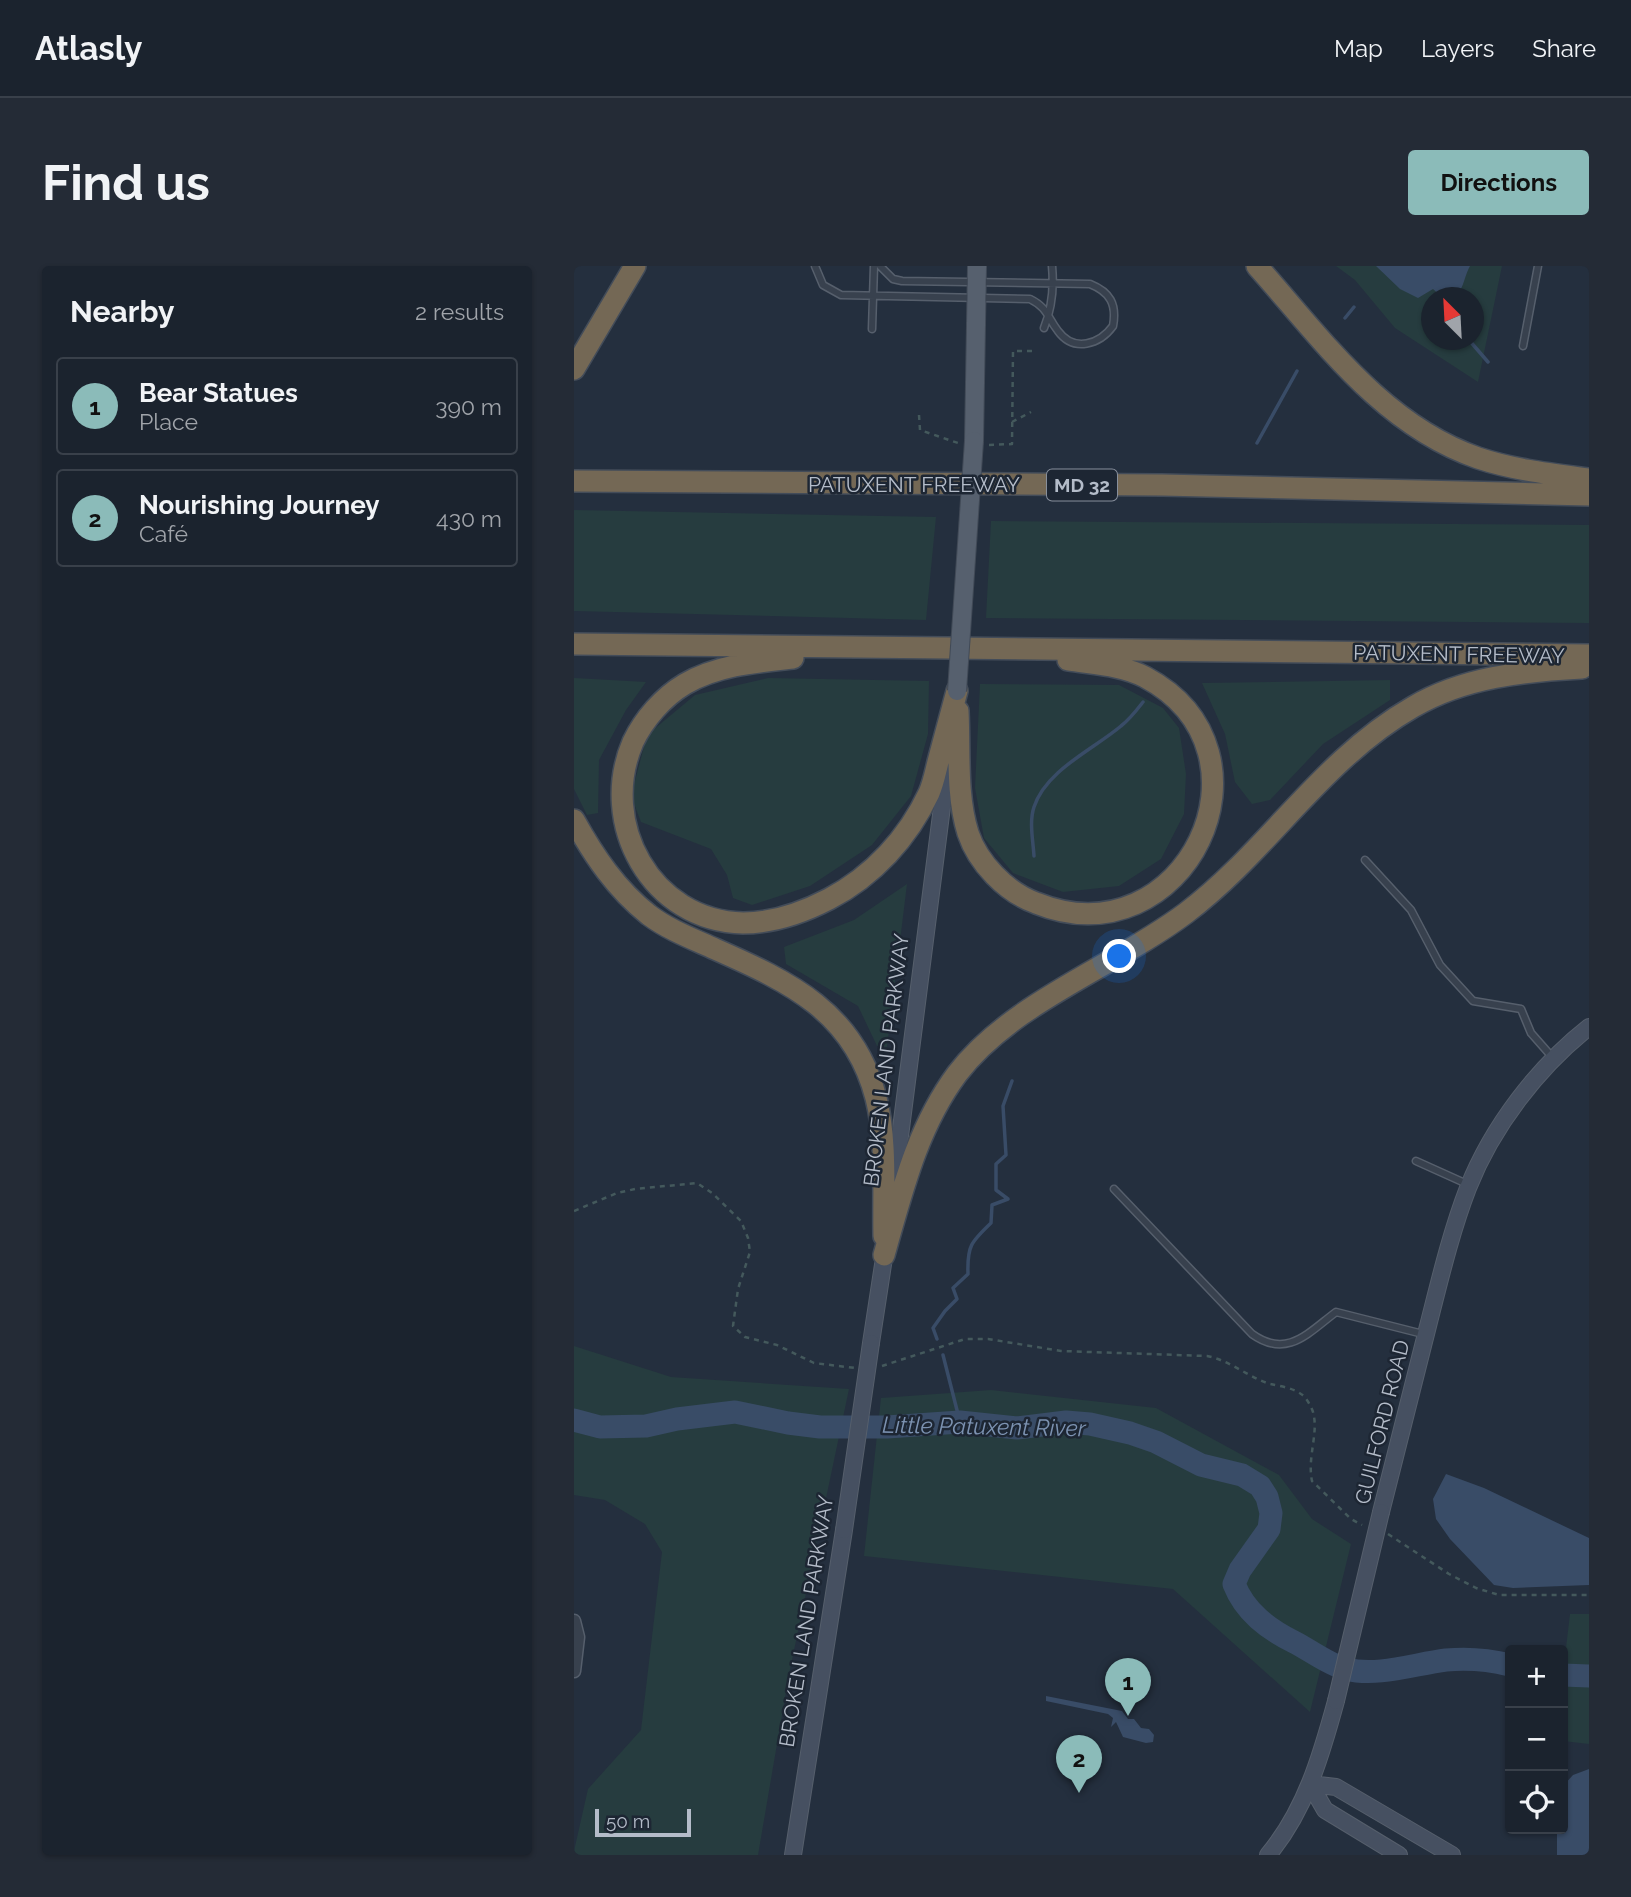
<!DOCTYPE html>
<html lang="en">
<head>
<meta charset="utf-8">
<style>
	body { margin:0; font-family:Raleway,sans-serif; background:#242b36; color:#f1f3f6 }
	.controls { position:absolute; right:21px; bottom:21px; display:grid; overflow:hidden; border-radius:7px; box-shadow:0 2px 5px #0004 }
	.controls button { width:63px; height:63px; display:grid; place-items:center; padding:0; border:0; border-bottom:2px solid #39404a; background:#1b232e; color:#f1f3f6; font:35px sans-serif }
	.compass { position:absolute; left:847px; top:21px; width:63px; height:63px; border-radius:50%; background:#1b232e; box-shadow:0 2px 5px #0004; rotate:336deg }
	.scale { position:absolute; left:21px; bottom:18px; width:96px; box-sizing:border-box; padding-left:7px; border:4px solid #b4bcc9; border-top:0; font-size:19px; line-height:24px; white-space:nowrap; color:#b4bcc9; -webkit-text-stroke:5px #1d2633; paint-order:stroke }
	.you { position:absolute; left:546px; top:691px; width:24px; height:24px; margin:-18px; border:5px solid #fff; border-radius:50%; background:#1a73e8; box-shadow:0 0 0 10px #1a73e833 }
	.badge { display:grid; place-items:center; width:46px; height:46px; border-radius:50%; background:#8bbbb9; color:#111; font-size:23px; font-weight:700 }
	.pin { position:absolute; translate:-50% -58px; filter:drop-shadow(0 2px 4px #0008) }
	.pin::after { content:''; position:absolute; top:37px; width:24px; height:21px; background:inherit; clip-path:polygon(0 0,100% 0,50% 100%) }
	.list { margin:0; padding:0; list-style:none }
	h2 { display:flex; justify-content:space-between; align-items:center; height:91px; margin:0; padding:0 28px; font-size:30px }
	h2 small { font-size:23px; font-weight:400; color:#a0a4aa }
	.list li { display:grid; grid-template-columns:46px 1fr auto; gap:21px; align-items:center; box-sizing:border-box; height:98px; margin:0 14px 14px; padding:0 14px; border:2px solid #39404a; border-radius:7px }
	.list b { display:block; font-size:26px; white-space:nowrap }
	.list p { margin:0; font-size:23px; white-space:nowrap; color:#a0a4aa }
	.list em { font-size:23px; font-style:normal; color:#a0a4aa }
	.icon { flex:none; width:38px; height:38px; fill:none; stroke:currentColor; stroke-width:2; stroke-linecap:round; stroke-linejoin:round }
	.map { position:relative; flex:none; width:1015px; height:1589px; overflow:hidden; border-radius:7px }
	header { display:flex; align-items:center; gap:42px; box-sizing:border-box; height:98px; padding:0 35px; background:#1b232e; border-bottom:2px solid #39404a }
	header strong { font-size:33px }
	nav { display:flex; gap:38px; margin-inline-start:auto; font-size:24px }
	.intro { display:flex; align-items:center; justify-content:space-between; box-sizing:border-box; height:168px; padding:0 42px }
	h1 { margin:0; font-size:49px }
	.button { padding:18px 32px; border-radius:7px; background:#8bbbb9; color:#111; font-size:24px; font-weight:700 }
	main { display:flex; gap:42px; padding:0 42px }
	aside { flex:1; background:#1b232e; border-radius:7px; box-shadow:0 2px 5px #0004 }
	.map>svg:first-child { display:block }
	.green { fill:#263c3f; fill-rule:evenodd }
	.water { fill:#394c67 }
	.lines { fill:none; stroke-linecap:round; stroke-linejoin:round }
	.stream { stroke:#394c67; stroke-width:3.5 }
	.river { stroke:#394c67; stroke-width:23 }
	.lane-casing { stroke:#565f6c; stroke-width:9 }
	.street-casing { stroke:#565f6c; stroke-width:15 }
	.secondary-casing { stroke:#565f6c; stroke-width:18 }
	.primary-casing { stroke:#414a57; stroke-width:20 }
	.highway-casing { stroke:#434c59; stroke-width:24 }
	.path { stroke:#44595c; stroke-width:2.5; stroke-dasharray:5 5; stroke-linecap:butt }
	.lane { stroke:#38414e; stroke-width:6 }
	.street { stroke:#38414e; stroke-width:12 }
	.secondary { stroke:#465061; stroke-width:16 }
	.primary { stroke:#56606e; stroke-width:18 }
	.highway { stroke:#746855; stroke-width:21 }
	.secondary-bridge-casing { stroke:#565f6c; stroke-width:18; stroke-linecap:butt }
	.primary-bridge-casing { stroke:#414a57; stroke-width:20; stroke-linecap:butt }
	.secondary-bridge { stroke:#465061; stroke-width:16 }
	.primary-bridge { stroke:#56606e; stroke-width:18 }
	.labels { text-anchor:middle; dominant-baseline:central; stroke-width:5; stroke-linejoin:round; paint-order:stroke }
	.shield { fill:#1d2633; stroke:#878f9c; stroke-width:2 }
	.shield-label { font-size:19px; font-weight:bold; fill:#b4bcc9 }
	.street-label { font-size:21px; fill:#b4bcc9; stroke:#1d2633 }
	.water-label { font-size:23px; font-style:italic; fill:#7c92b1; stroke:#1d2633 }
</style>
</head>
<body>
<header>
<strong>Atlasly</strong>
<nav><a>Map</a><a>Layers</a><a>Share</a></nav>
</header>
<div class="intro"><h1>Find us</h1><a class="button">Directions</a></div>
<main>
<aside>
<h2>Nearby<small>2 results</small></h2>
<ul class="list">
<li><span class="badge">1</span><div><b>Bear Statues</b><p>Place</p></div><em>390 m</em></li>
<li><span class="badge">2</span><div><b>Nourishing Journey</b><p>Café</p></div><em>430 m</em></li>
</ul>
</aside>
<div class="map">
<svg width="1015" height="1589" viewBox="0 0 1015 1589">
	<rect width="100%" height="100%" fill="#242f3e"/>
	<path class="green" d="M762 0H928L904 116 821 62 781 14ZM858 32H900V74H858Z
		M0 244 362 251 352 354 0 345Z
		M417 255 1015 259V357L412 352Z
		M0 412 72 416 52 444 25 494 24 547 13 549 0 523Z
		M194 412 355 415 354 468 337 530 298 579 236 620 178 639 159 632 153 609 137 583 67 556 57 530 73 469 121 429Z
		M816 414V434L749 478 696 534 678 538 661 516 651 468 628 417Z
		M406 418 545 419 589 442 605 462 612 508 610 548 587 593 545 620 489 626 439 607 410 572 401 522Z
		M333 618 313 781 303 780 284 740 212 698 210 681 280 654Z
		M0 1080 97 1111 275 1123 215 1408 184 1589H1L0 1585 14 1523 67 1464 88 1286 71 1258 31 1234 0 1229Z
		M417 1124 582 1142 705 1209 738 1253 777 1278 736 1446 599 1323 290 1290 307 1132Z
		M996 1348H1015V1478L989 1475V1407Z"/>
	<path class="water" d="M802 0H896C887 17 891 32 868 31L859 23 844 32 826 23Z
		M872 1208 910 1222 1015 1272V1319L939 1322 920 1319 876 1273 862 1253 859 1233Z
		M472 1430 548 1445 554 1453H560L567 1462 575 1463 580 1469 579 1476 572 1477 549 1471 542 1456 537 1461 539 1452 534 1448 472 1435Z
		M1015 1503V1589H983V1563H989V1520L999 1509Z"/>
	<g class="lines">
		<path class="stream" d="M771 52 780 41
			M895 74 914 96
			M683 177 723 105
			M460 590C459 574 455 556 460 541 472 504 520 483 547 460 556 453 562 445 569 436
			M363 1073 359 1062 371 1045 383 1033 379 1022 394 1008C393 980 397 976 417 957L418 939 434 933 422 924V898L432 889 429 840 438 815
			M369 1089 386 1156"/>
		<path class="river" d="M0 1154 26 1161 72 1160 103 1153 161 1146 214 1157 246 1161H313L386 1156 443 1162 492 1156 516 1158 556 1167 582 1176 627 1199 668 1209 686 1220 693 1231 697 1247 695 1263 666 1304 660 1318C671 1346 694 1363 720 1376 736 1384 755 1399 772 1403 804 1411 840 1398 872 1394 893 1392 916 1394 936 1399
			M989 1409 1015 1410"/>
		<defs>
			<path id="lane" d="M241 0 249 19 267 29 456 33C474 42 473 51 484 65 500 87 526 78 539 60 543 38 536 26 516 18L328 15 319 13 306 0
				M470 62C478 42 480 21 478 0
				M298 63 300 0
				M949 80 964 0
				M791 594 837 644 866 699 899 735 947 743 957 767 979 792
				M842 895 893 918
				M540 923 678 1068C713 1093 734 1067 762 1046L849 1068"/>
			<path id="street" d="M0 1355 4 1371 0 1405"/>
			<path id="secondary" d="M318 933 375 486
				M297 1077 312 979
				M807 1246C823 1184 838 1121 854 1060 866 1013 877 966 894 922 918 861 964 801 1015 761
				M736 1518 762 1521 878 1589
				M736 1518 751 1544 825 1589
				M219 1589 270 1264
				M694 1589C731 1545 747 1490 762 1435"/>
			<path id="primary" d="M400 175 403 0"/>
			<path id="highway" d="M683 0C748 73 808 159 904 192 940 204 977 208 1015 213
				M0 103 61 0
				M0 215 588 219 1015 229
				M0 378 1015 389
				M219 392C182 396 144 399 111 418 89 431 70 453 59 476 24 557 77 655 169 657 200 657 228 647 255 633 299 610 334 572 355 527 360 516 362 503 365 492 371 469 377 447 383 425
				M384 445C386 484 382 529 394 567 404 597 432 626 462 637 611 697 712 486 571 411 548 399 519 398 494 394
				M0 554C20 590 42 623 75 649 95 664 119 673 141 683 216 716 280 746 302 832 313 875 309 925 310 970
				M310 989C328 926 343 862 383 808 438 736 540 701 612 647 694 585 748 493 839 441 890 411 950 405 1008 402"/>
		</defs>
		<use href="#lane" class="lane-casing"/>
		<use href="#street" class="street-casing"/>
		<use href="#secondary" class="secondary-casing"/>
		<use href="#primary" class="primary-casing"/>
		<use href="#highway" class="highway-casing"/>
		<path class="path" d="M345 149 346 164 384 177
			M438 156 457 146
			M415 179 438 178 439 85H463
			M0 945 43 927 61 923 123 917 138 927 167 955 174 972 176 986 164 1023 159 1060 171 1071 203 1079 240 1097 281 1102
			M308 1100 391 1073H414L487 1085 633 1090C655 1094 674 1111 696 1118 706 1120 719 1122 727 1128 732 1131 737 1140 739 1146 745 1167 733 1191 738 1215L777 1253 788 1259
			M814 1268 875 1308 902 1322 925 1329H1015"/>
		<use href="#lane" class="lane"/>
		<use href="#street" class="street"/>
		<use href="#secondary" class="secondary"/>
		<use href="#primary" class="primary"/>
		<use href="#highway" class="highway"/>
		<defs>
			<path id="secondary-bridge" d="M270 1264 297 1077
				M762 1435 807 1246"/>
			<path id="primary-bridge" d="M383 425 400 175"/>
		</defs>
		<use href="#secondary-bridge" class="secondary-bridge-casing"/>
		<use href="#primary-bridge" class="primary-bridge-casing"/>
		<use href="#secondary-bridge" class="secondary-bridge"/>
		<use href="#primary-bridge" class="primary-bridge"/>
	</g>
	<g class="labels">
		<rect class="shield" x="473" y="203.5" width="70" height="31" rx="5"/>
		<g class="shield-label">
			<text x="508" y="219">MD 32</text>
		</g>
		<g class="street-label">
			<text x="340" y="218">PATUXENT FREEWAY</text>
			<text transform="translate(885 388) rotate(1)">PATUXENT FREEWAY</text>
			<text transform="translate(312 794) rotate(-83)">BROKEN LAND PARKWAY</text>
			<text transform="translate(808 1156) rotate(-76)">GUILFORD ROAD</text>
			<text transform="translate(232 1355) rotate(-81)">BROKEN LAND PARKWAY</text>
		</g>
		<g class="water-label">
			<text transform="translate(410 1160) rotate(1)">Little Patuxent River</text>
		</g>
	</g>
</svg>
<div class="controls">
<button>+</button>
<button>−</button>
<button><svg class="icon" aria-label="locate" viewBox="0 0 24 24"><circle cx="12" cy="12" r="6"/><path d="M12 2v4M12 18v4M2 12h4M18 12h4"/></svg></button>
</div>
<svg class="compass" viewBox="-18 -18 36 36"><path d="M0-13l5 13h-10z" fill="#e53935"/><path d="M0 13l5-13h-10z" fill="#a0a4aa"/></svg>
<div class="scale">50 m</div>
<div class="you"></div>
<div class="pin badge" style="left:554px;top:1450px">1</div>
<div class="pin badge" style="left:505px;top:1527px">2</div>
</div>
</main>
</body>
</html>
